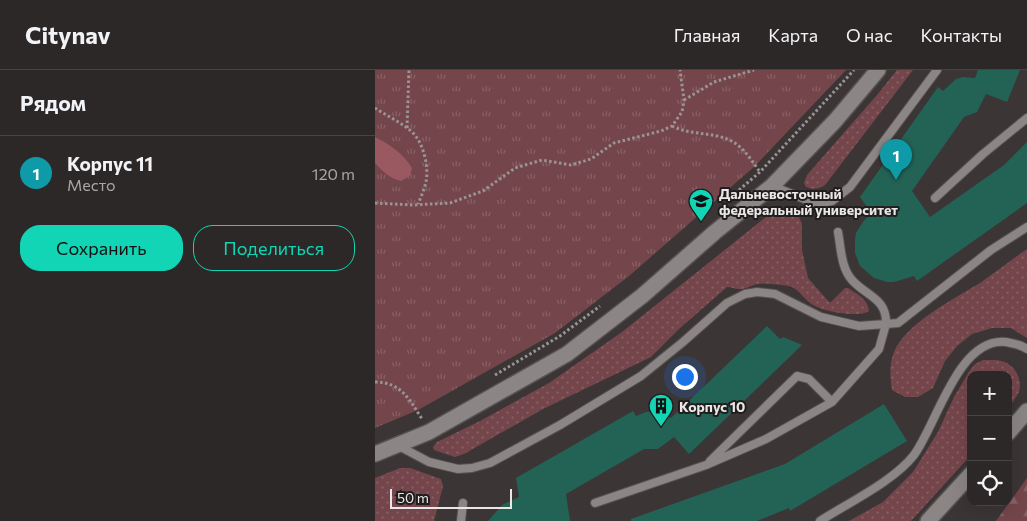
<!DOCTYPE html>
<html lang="ru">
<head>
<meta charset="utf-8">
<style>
	body { margin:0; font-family:Commissioner,sans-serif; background:#393434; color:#f1f3f6 }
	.controls { position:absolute; right:15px; bottom:15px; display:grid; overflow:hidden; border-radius:10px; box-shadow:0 5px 20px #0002 }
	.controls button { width:45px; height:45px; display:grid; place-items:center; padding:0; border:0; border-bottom:1px solid #484445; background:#2d2828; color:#f1f3f6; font:25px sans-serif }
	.scale { position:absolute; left:15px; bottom:12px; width:122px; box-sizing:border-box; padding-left:5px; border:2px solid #ebe7e7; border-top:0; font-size:14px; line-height:18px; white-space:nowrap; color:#ebe7e7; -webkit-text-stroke:4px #201d1e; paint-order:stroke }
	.you { position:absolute; left:309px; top:306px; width:18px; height:18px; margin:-12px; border:4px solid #fff; border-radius:50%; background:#1a73e8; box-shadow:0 0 0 8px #1a73e833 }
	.badge { display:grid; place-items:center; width:32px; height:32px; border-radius:50%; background:#11d5b4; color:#fff; font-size:16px; font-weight:700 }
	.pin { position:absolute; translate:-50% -41px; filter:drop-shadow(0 1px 2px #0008) }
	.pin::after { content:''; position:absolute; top:26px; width:18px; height:15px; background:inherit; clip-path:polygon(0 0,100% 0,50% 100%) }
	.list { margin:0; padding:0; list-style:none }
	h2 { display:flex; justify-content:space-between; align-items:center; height:65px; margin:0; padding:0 20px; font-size:21px }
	h2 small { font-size:16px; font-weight:400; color:#a7a6a8 }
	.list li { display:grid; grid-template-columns:32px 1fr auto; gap:15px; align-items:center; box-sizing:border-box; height:75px; padding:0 20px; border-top:1px solid #484445 }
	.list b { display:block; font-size:19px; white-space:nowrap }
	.list p { margin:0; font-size:16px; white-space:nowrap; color:#a7a6a8 }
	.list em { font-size:16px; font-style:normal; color:#a7a6a8 }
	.actions { display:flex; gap:10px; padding:15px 20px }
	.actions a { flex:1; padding:11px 0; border:1px solid #11d5b4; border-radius:20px; text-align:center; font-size:18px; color:#11d5b4 }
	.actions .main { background:#11d5b4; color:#111 }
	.icon { flex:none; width:28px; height:28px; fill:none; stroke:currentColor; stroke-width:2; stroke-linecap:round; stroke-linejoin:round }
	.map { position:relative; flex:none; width:652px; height:451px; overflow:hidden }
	header { display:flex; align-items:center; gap:30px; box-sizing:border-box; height:70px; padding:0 25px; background:#2d2828; border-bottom:1px solid #484445 }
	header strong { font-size:24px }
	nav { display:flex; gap:28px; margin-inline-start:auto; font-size:18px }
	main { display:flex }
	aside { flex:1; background:#2d2828 }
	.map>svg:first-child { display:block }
	.grass { fill:url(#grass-dots) }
	.forest { fill:url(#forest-firs) }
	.park { fill:url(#park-tufts) }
	.water { fill:#9a5860 }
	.building { fill:#226355 }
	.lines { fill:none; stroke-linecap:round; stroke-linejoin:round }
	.lane-casing { stroke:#575252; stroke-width:10 }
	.street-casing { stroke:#575252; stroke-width:18 }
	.path { stroke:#9a9495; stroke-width:3; stroke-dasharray:2.5 2.5; stroke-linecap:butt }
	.lane { stroke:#8c8585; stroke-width:8 }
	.street { stroke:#8c8585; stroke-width:15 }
	.labels { text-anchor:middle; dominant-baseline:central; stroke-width:4; stroke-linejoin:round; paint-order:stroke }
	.poi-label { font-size:14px; font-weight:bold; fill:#ebe7e7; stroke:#201d1e; text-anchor:start }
</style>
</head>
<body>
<header>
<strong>Citynav</strong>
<nav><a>Главная</a><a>Карта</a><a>О нас</a><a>Контакты</a></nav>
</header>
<main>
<aside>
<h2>Рядом<small></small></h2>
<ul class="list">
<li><span class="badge" style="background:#0f9aa8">1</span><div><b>Корпус 11</b><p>Место</p></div><em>120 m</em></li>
</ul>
<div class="actions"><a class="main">Сохранить</a><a>Поделиться</a></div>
</aside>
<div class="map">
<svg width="652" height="451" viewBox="0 0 652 451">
	<defs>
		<pattern id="grass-dots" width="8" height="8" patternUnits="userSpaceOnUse" patternTransform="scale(1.25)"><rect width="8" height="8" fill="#74464b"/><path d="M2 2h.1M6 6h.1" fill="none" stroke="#886165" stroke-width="1.8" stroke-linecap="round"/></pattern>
		<pattern id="forest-firs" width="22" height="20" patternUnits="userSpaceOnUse" patternTransform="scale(1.25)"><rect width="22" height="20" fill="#74464b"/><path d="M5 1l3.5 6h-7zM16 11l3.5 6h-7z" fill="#886165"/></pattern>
		<pattern id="park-tufts" width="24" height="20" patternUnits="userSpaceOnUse" patternTransform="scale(1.25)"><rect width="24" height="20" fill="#74464b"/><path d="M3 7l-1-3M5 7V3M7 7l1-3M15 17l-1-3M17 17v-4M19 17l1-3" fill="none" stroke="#886165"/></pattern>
	</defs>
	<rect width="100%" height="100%" fill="#3c3536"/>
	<path class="grass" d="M522 0H538L450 115C444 119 439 120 431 117L429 113 432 105 502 25Z
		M409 138 420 142 424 147 427 154V180L433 208 454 232H456L470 218H473C482 224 493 229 494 241 483 248 450 242 438 235 430 230 425 221 417 217 414 215 386 213 382 214 376 215 370 220 364 219 360 219 356 217 352 217L304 259 276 287 168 339 89 384 80 387 59 380 58 377 62 372 105 351 174 313 247 262 391 147Z
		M652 179V268L636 258H617L597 264 582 276 570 291 558 318 543 327H530L517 320C515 307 514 295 519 282 531 253 579 229 605 213 621 202 636 190 652 179Z
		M608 290C615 290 625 289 632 293 643 299 648 314 643 324 640 329 636 334 633 338V305H596V385L536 451H474L508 432 538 402 563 362 579 327 595 300 600 294Z
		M25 398H35L66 409 68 416 59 451H0V408Z"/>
	<path class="forest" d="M652 408V451H621Z"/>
	<path class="park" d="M0 0H471L380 96 254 206 180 263 43 340 0 358Z"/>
	<path class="water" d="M0 67C15 75 28 83 37 98L35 106 26 111C14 108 8 102 0 93Z"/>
	<path class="building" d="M603 0H645L632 32 611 24 602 42 589 47 537 121 555 147 629 95 652 72V133L542 211 539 206 519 212H512L499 208 485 196 480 183V170L481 163 488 152 496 143 485 127 563 17 568 21 581 9 588 7 600 8Z
		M392 256 405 269 408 267 427 275 314 384 299 367 283 379H269L191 424 195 451H113L127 435 144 427 141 408 258 341 261 346 271 342 278 341 296 348Z
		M509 334 532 371 415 441 414 438 382 451H256V449L410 394Z"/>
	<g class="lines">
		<defs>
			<path id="lane" d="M397 116 442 134 457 131 475 117 562 0
				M560 128 608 84 652 48
				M463 162C466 178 466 198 477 210 491 226 512 228 511 254L523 253 616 180 652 157
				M22 375 54 392 83 399 97 398 115 393 185 355 266 306 308 272 352 233 370 224 382 222 400 224 446 247 484 256 511 254 504 279 457 332 391 369 331 395 220 433
				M335 391 422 306 434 309 457 332
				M86 451 88 433
				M445 451C473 433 519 411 539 385 562 354 583 267 631 272 639 274 645 274 652 279"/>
			<path id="street" d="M633 363 652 341
				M0 384 54 362 192 284 267 226 340 162 397 116 460 51 503 0
				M553 451 596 404"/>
		</defs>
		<use href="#lane" class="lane-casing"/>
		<use href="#street" class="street-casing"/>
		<path class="path" d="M309 30 339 12 379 0
			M0 38C12 46 28 53 39 64 49 75 54 98 51 112 49 120 46 127 43 134
			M297 56C318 67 347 60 365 77 373 84 379 94 385 102
			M32 58 34 0
			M364 120 385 102 479 0
			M0 133 38 135 75 133 108 121 140 98 167 90 196 95 216 89 239 73 286 61 297 56 307 42 309 30 305 0
			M120 305 185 266 225 236
			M0 312C26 312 34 329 47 349"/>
		<use href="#lane" class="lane"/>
		<use href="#street" class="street"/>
	</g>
	<defs>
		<symbol id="university-pin" viewBox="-11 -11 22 30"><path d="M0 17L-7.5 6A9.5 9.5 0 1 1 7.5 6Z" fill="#11d5b4" stroke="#201d1e"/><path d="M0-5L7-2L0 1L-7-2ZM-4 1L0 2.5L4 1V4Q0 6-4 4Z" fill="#111"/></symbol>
		<symbol id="building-pin" viewBox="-11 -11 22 30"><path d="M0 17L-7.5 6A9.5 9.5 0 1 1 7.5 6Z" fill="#11d5b4" stroke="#201d1e"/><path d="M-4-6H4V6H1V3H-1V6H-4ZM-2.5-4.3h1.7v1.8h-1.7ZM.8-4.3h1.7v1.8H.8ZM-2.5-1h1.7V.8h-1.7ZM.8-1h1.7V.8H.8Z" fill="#111"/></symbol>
	</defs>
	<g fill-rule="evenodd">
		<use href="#university-pin" x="312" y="117" width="28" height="38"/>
		<use href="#building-pin" x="272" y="322" width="28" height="38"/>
	</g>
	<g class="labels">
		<g class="poi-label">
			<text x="344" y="123">Дальневосточный<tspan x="344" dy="16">федеральный университет</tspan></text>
			<text x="304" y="336">Корпус 10</text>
		</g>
	</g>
</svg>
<div class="controls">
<button>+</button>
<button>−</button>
<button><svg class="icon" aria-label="locate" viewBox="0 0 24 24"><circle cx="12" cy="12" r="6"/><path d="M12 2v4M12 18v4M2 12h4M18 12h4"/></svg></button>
</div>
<div class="scale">50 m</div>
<div class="you"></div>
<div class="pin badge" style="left:521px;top:110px;background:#0f9aa8">1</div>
</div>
</main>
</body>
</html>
